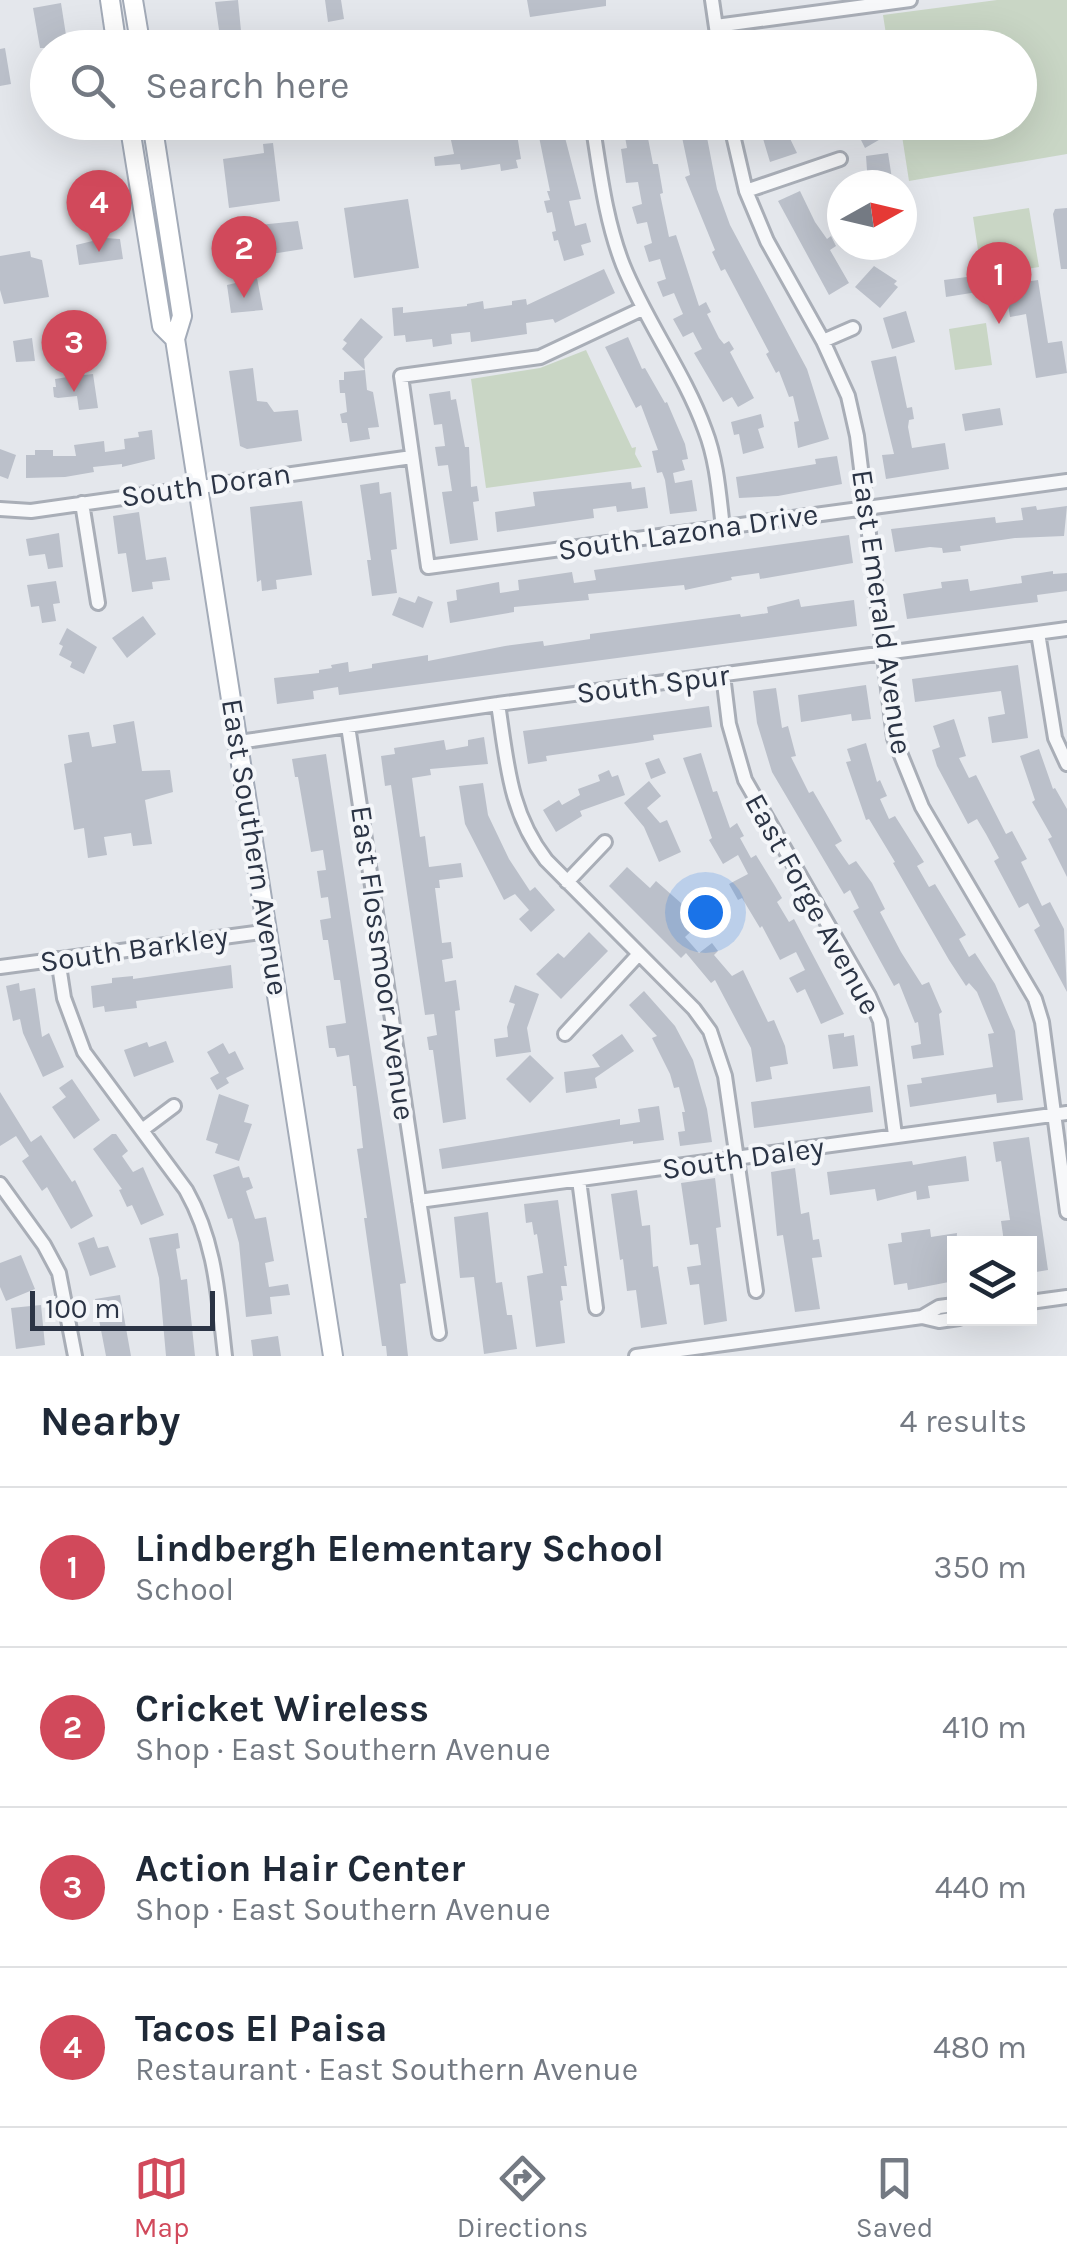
<!DOCTYPE html>
<html lang="en">
<head>
<meta charset="utf-8">
<style>
	body { margin:0; font-family:Karla,sans-serif; background:#f6f6f7; color:#1f2937 }
	.controls { position:absolute; right:30px; bottom:30px; display:grid; overflow:hidden; border-radius:0px; box-shadow:0 10px 40px #0002 }
	.controls button { width:90px; height:90px; display:grid; place-items:center; padding:0; border:0; border-bottom:2px solid #e0e1e3; background:#fff; color:#1f2937; font:50px sans-serif }
	.compass { position:absolute; left:827px; top:170px; width:90px; height:90px; border-radius:50%; background:#fff; box-shadow:0 10px 40px #0002; rotate:82deg }
	.scale { position:absolute; left:30px; bottom:25px; width:185px; box-sizing:border-box; padding-left:10px; border:5px solid #2b3445; border-top:0; font-size:28px; line-height:35px; white-space:nowrap; color:#2b3445; -webkit-text-stroke:8px #f4f6f9; paint-order:stroke }
	.you { position:absolute; left:705px; top:912px; width:35px; height:35px; margin:-25px; border:8px solid #fff; border-radius:50%; background:#1a73e8; box-shadow:0 0 0 15px #1a73e833 }
	.badge { display:grid; place-items:center; width:65px; height:65px; border-radius:50%; background:#d1495b; color:#fff; font-size:32px; font-weight:700 }
	.pin { position:absolute; translate:-50% -82px; filter:drop-shadow(0 2px 5px #0008) }
	.pin::after { content:''; position:absolute; top:52px; width:35px; height:30px; background:inherit; clip-path:polygon(0 0,100% 0,50% 100%) }
	.list { margin:0; padding:0; list-style:none }
	h2 { display:flex; justify-content:space-between; align-items:center; height:130px; margin:0; padding:0 40px; font-size:42px }
	h2 small { font-size:32px; font-weight:400; color:#747a83 }
	.list li { display:grid; grid-template-columns:65px 1fr auto; gap:30px; align-items:center; box-sizing:border-box; height:160px; padding:0 40px; border-top:2px solid #e0e1e3 }
	.list b { display:block; font-size:38px; white-space:nowrap }
	.list p { margin:0; font-size:32px; white-space:nowrap; color:#747a83 }
	.list em { font-size:32px; font-style:normal; color:#747a83 }
	.icon { flex:none; width:55px; height:55px; fill:none; stroke:currentColor; stroke-width:2; stroke-linecap:round; stroke-linejoin:round }
	.map { position:relative; flex:none; width:1067px; height:1356px; overflow:hidden }
	.search { position:absolute; background:#fff; box-shadow:0 10px 40px #0002; left:30px; right:30px; top:30px; height:110px; display:flex; align-items:center; gap:25px; box-sizing:border-box; padding:0 35px; border-radius:55px; color:#747a83; font-size:38px }
	.sheet { height:770px; background:#fff }
	nav { display:flex; justify-content:space-around; align-items:center; box-sizing:border-box; height:140px; border-top:2px solid #e0e1e3; background:#fff; font-size:28px; color:#747a83 }
	nav a { display:grid; justify-items:center; gap:5px }
	nav .on { color:#d1495b }
	.map>svg:first-child { display:block }
	.green { fill:#c9d6c5 }
	.building { fill:#bbc0ca }
	.lines { fill:none; stroke-linecap:round; stroke-linejoin:round }
	.minor-casing { stroke:#a9aeb7; stroke-width:18 }
	.major-casing { stroke:#a3abb8; stroke-width:22 }
	.minor { stroke:#f7f8fa; stroke-width:12 }
	.major { stroke:#fff; stroke-width:18 }
	.labels { text-anchor:middle; dominant-baseline:central; stroke-width:8; stroke-linejoin:round; paint-order:stroke }
	.street-label { font-size:30px; fill:#2b3445; stroke:#f4f6f9 }
</style>
</head>
<body>
<div class="map">
<svg width="1067" height="1356" viewBox="0 0 1067 1356">
	<rect width="100%" height="100%" fill="#e4e7ec"/>
	<path class="green" d="M997 0H1067V154L909 181 900 123 1020 122V48L888 47 883 15Z
		M1029 208 1039 267 982 276 973 217Z
		M986 323 992 365 955 370 949 329Z
		M586 350 632 448 636 447 635 454 642 467 486 488 471 379 540 368Z"/>
	<path class="building" d="M238 0 242 41 221 44 215 2Z
		M325 0H341L344 19 328 22Z
		M527 0H606V6L530 17Z
		M61 3 68 48H40L33 8Z
		M880 30 883 48H774V42Z
		M330 31 348 35 350 48H332Z
		M503 31 506 48H469L467 36Z
		M5 48 11 84 0 86V49Z
		M447 122H515L521 159 516 160 518 168 501 171 500 164 461 170 460 164 435 166 434 157 454 154Z
		M536 122H558V127L562 126 581 199 569 201 575 226 586 223 591 242 581 245 584 255 564 261 558 240 554 241 552 232 556 231 552 212 547 213 544 201 550 200 547 191H550Z
		M704 122 717 189 730 225 807 369 829 439 798 448 794 422 799 421 793 396 789 397 779 371 776 373 766 354 769 352 725 269 721 271 712 252 715 250 685 177 690 175 679 123Z
		M758 122H782L797 153 770 162Z
		M852 122H876L884 137 865 148Z
		M646 128 653 164H658L663 193 660 194 669 237 676 235 699 306 706 302 711 312 707 314 719 338 724 344 729 341 734 349 730 352 754 398 738 407 732 397 723 402 694 353 702 349 693 332 683 337 673 319 683 314 674 293 663 297 657 282 666 279 660 259 649 262 644 246 652 243 647 222 637 224 632 207 642 204 638 182 626 183 621 149 627 148 624 131Z
		M273 143 280 201 229 208 223 159 264 153 263 144Z
		M888 153 893 185H868L866 156Z
		M800 191 815 222 827 239 831 236 836 246 830 250 849 283 829 295 778 201Z
		M408 199 419 268 354 278 344 208Z
		M1067 208V269H1061L1053 214 1055 209Z
		M298 221 303 249 246 258 243 255 240 227Z
		M105 238 120 239 123 259 79 265 76 245Z
		M30 251 31 257 42 260 49 297 4 304 0 290V256Z
		M874 266 897 281 894 284 898 287 880 308 855 287Z
		M604 269 615 293 555 323 553 319 526 323 527 334 471 342 470 332 451 334 452 344 433 347 432 339 406 342 405 335 394 336 392 308 403 307V313L467 306V304L483 301 484 309 512 305V301L526 299 527 305Z
		M982 275 984 291 946 297 944 280Z
		M257 278 263 310 231 313 227 285Z
		M1038 280 1048 343 1062 341 1067 373 1036 378 1026 314 1010 317 1005 285Z
		M906 311 915 342 892 349 883 318Z
		M89 318 91 332H86L87 337 73 339 74 346 63 348 59 323Z
		M361 318 383 337 364 359 365 370 342 349 347 343 343 340Z
		M628 337 642 369 645 368 665 403 667 402 685 444 688 459 682 460 685 470 673 473 675 483 692 480 697 511 670 514 665 480 662 472 657 473 652 451 658 450 641 405 636 408 605 347Z
		M32 338 35 361 16 362 13 341Z
		M896 356 907 408 912 407 914 419 909 420 908 427 912 448 945 443 949 469 886 479 882 455 894 454 871 361Z
		M253 368 257 401 267 402 274 412 298 410 302 441 247 449 240 446 229 371Z
		M84 370V375L93 374 98 408 79 410 77 396 58 398 54 397 53 387H56L55 379 74 376 73 371Z
		M365 370 367 390 373 392 379 427 368 428 370 439 350 442 347 423H342L340 414 347 412 345 393H340L339 380H344V372Z
		M450 391 451 400 456 399 465 447H469L471 487 477 486 479 501 473 502 478 540 450 544 442 492 452 491 448 465 438 466 435 447 445 446 442 424 434 425 429 394Z
		M1000 408 1003 425 965 431 962 414Z
		M761 414 764 427 758 429 764 448 743 454 739 434 734 435 731 422Z
		M152 430 155 459 122 467V464L93 467 94 472 65 477 26 478V455H35V450H53V456H76L74 445 104 441 105 452 125 449 124 439 139 437 138 432Z
		M0 449 16 455 8 479 0 476Z
		M837 456 842 484 778 496 739 498 736 477 816 464 815 459Z
		M379 482 380 494 391 492 397 549 391 550 397 593 372 596 367 560H371L360 485Z
		M631 482 632 489 645 487 648 508 617 512 616 506 593 509 594 518 497 532 495 512 535 506 533 492Z
		M302 501 312 575 276 580 277 589 262 591 261 580 257 582 250 507Z
		M1036 506 1037 510 1067 506 1064 536 1015 538 960 546 961 551 943 553 942 548 930 547 895 552 891 529 995 517 996 523 1023 520 1021 508Z
		M139 512 146 560 166 557 170 580 152 582 153 589 132 592 126 553 118 554 113 516Z
		M59 533 63 567 48 569 45 554 29 556 26 539Z
		M849 535 853 563 760 579 759 573 731 577 732 580 685 590 684 585 588 594 589 600 514 607V612L450 623 447 602 457 600 456 590 499 582 500 593 519 590 518 580 572 572 574 583 596 580 594 570Z
		M1053 571V574L1067 573V591L1037 595 1038 602 907 619 903 594 942 588 941 582 968 579 970 591 1022 583 1021 576Z
		M56 581 60 603 53 604 56 621 42 623 39 606 31 607 27 585Z
		M418 596 433 602 423 628 392 615 399 597 415 603Z
		M799 599 801 607 854 600 857 626 339 695 338 687 313 691 314 699 277 704 274 678 319 673V670L332 668 331 665 348 662 349 672 372 668V664L428 655V661L505 646 543 641 544 646 590 639V634L740 614 741 617 768 613 767 607Z
		M143 616 156 634 127 658 112 638Z
		M67 628 97 647 84 674 70 667 72 662 59 655 63 646 59 644Z
		M1018 665 1028 738 992 743 988 717 1005 714 1001 691 915 702 912 679Z
		M866 685 871 719 852 721 851 714 801 722 798 695Z
		M776 688 782 728 788 726 796 756 791 757 809 793 813 791 842 841 835 845 849 865 856 861 872 883 885 909 880 912 901 952 922 985 929 982 942 1012 939 1014 944 1055 913 1059 911 1046 921 1044 918 1022 915 1023 899 983 894 986 853 911 859 908 850 890 844 894 772 772 757 723 753 691Z
		M709 706 712 727 653 735 654 740 636 743 546 756 547 761 528 764 523 731Z
		M954 719 966 756 959 758 969 778 976 775 1006 834 1012 831 1027 859 1021 862 1042 906 1050 902 1064 929 1067 992 1034 930 1040 926 1028 903 1019 908 994 861 999 858 986 834 977 819 968 824 937 766 932 750 940 747 933 726Z
		M134 721 142 771 170 770 173 792 145 800 152 844 133 846 131 833 104 837 107 855 88 858 84 828 74 830 64 764 72 762 68 735 89 732 92 747 116 743 113 725Z
		M484 737 488 764 430 769 431 775 412 778 420 837 425 836 429 867 461 863 463 877 439 880 440 888H435L442 943 451 942 453 958 442 960 445 982 456 980 460 1010 455 1011 466 1119 443 1123 433 1050H429L427 1037 437 1035 434 1014 425 1015 391 785 385 786 381 756 395 754 394 748 444 740 446 750 468 746V740Z
		M866 743 877 782 880 780 887 796 880 799 889 819 895 816 924 862 917 866 929 887 935 884 966 935 959 939 969 957 975 953 995 984 1015 1031 1023 1100 997 1103 996 1094 910 1107 907 1085 922 1083 921 1078 993 1067 988 1034 994 1033 977 992 969 983 966 986 949 960 893 863 895 862 869 819 866 820 846 762 851 761 847 749Z
		M1039 749 1053 789 1055 788 1067 809V877L1048 839 1052 837 1032 802 1035 800 1020 756Z
		M701 753 713 792 717 791 730 828 737 823 744 836 740 838 751 858 756 855 775 886 782 898 777 902 789 922 794 919 844 1014 821 1024 805 989 797 993 789 978 805 970 796 952 780 960 762 926 760 928 742 898 738 900 729 884 748 874 738 855 723 864 709 840 712 838 683 758Z
		M326 754 406 1283 400 1284 408 1356H387L386 1346H382L364 1218H367L357 1149 363 1148 356 1086H353L349 1055 337 1057 335 1048H329L326 1026 346 1023 340 980H334L328 940H323L320 920 331 918 328 897 321 898 317 871 326 870 323 850 311 852 298 777H295L292 759Z
		M659 758 666 773 651 779 645 763Z
		M609 770 612 777 618 775 625 795 580 811 582 816 556 832 543 810 559 800 562 805 580 795 578 789 600 781 598 775Z
		M649 781 661 796 647 808 660 823 667 820 681 852 659 862 644 827 624 803Z
		M483 783 488 815 509 859 530 891 535 887 555 910 531 932 519 919 529 910 515 894 504 900 465 824 459 786Z
		M627 867 650 888 656 881 681 903 698 925 685 937 699 953 712 943 718 951 714 955 732 976 743 970 768 1022 774 1020 785 1046 788 1064 770 1067 772 1079 756 1082 751 1048 715 980 711 983 686 953 681 958 609 886Z
		M589 932 608 951 561 999 536 974 558 953 564 958Z
		M231 965 233 988 136 1001 137 1008 105 1012 104 1006 93 1008 91 986 112 983V978L133 976V979Z
		M19 983 20 991 35 988 42 1037 49 1033 64 1067 43 1077 23 1033 20 1019 13 1021 6 986Z
		M515 985 539 994 527 1028 531 1052 496 1057 494 1039 508 1037 507 1027 515 1004 509 1002Z
		M644 991 675 1026 693 1060 707 1109 712 1142 680 1146 678 1132 685 1131 682 1112H685L679 1087 674 1088 670 1074 652 1038 657 1036 629 1005Z
		M844 1033V1037L854 1035 858 1066 833 1069 828 1035Z
		M622 1034 634 1051 595 1078 597 1088 566 1093 564 1072 600 1067 592 1055Z
		M166 1041 174 1062 134 1077 124 1050 147 1042 149 1047Z
		M223 1043 229 1054 235 1051 244 1069 226 1078 229 1083 217 1090 210 1078 219 1073 207 1052Z
		M530 1055 554 1078 530 1103 506 1079Z
		M72 1079 100 1120 74 1139 52 1107 66 1097 59 1088Z
		M870 1086 873 1112 754 1128 751 1102Z
		M0 1092 31 1142 41 1135 72 1182 75 1180 93 1216 71 1229 47 1187 42 1191 22 1161 29 1156 16 1136 0 1146Z
		M219 1094 249 1105 244 1122 252 1124 239 1161 215 1153 218 1144 206 1140Z
		M659 1106 664 1140 633 1144V1141L442 1169 439 1149 620 1119V1125L640 1122 638 1109Z
		M112 1134H116L128 1151 122 1156 133 1172 143 1167 164 1215 141 1225 132 1205 127 1207 119 1190 122 1189 93 1149Z
		M1029 1137 1048 1270 1030 1273V1239L1004 1242 1001 1221 1010 1220 1001 1161 996 1162 993 1142Z
		M966 1156 969 1181 928 1186 930 1198 917 1200 916 1191 877 1201 875 1189 830 1195 827 1172 912 1161 913 1165Z
		M239 1166 243 1178 249 1177 253 1188 246 1191 255 1219 266 1217 274 1261 265 1263 269 1287 288 1284 290 1295 270 1297 272 1314 246 1317 239 1243 232 1218 228 1219 213 1175Z
		M795 1168 801 1214 809 1212 813 1240 819 1239 822 1257 812 1258 820 1309 795 1312 783 1235 777 1236 771 1172Z
		M715 1178 721 1227 716 1228 727 1321 704 1325 699 1284 690 1285 687 1267 701 1265 698 1244 690 1245 681 1183Z
		M637 1190 642 1226 650 1225 653 1267 658 1266 667 1324 641 1328 636 1290 627 1291 623 1259 620 1260 611 1194Z
		M558 1200 567 1266H564L567 1286H561L563 1300 560 1301 565 1343 536 1347 527 1276 543 1273 537 1234 534 1235 532 1222 526 1223 524 1204Z
		M488 1212 496 1283 502 1282 507 1315H512L517 1349 484 1354 474 1277 460 1278 454 1217Z
		M930 1229 931 1237 957 1233 954 1281 908 1290 907 1283 894 1285 888 1244 902 1242 901 1233Z
		M178 1233 180 1248 176 1249 181 1280 187 1279 195 1356H166L159 1278 149 1238Z
		M94 1237 98 1248 108 1246 116 1267 90 1276 78 1243Z
		M21 1255 35 1289 6 1301 0 1287V1263Z
		M120 1295 131 1356H106L95 1299Z
		M41 1305 45 1345 16 1349 11 1308Z
		M278 1336 281 1356H253L251 1340Z"/>
	<g class="lines">
		<defs>
			<path id="minor" d="M712 0 719 48
				M716 26 910 0
				M592 122C600 171 605 219 623 265 646 322 684 372 705 430 717 461 719 494 723 528
				M730 122 746 191 767 241 823 341 848 396 857 436 894 738 922 807 1035 999 1042 1022 1067 1212
				M746 191 840 159
				M642 309 540 357 401 376 428 567 1067 481
				M823 341 853 328
				M82 503 98 603
				M0 509 31 511 412 457
				M1038 633 1055 738 1067 764
				M723 675 729 724 745 780 869 996 880 1021 895 1135
				M498 704C507 762 509 812 546 860L694 1009 710 1031 725 1076 756 1291
				M348 726 439 1333
				M239 742 498 704 1067 629
				M567 882 605 842
				M58 959 64 998 84 1052 186 1190C216 1243 218 1296 225 1356
				M0 967 269 931
				M565 1034 638 955
				M142 1130 174 1106
				M579 1180 596 1308
				M0 1184 44 1245 59 1273 75 1356
				M419 1201 1067 1113
				M1030 1302 1067 1297
				M922 1317 939 1321 959 1318
				M636 1356 922 1317 939 1307 954 1305"/>
			<path id="major" d="M110 0 117 48
				M133 0 141 48
				M129 122 162 326 175 339
				M152 122 182 316 175 339 333 1356"/>
		</defs>
		<use href="#minor" class="minor-casing"/>
		<use href="#major" class="major-casing"/>
		<use href="#minor" class="minor"/>
		<use href="#major" class="major"/>
	</g>
	<g class="labels">
		<g class="street-label">
			<text transform="translate(206 485) rotate(-8)">South Doran</text>
			<text transform="translate(688 532) rotate(-8)">South Lazona Drive</text>
			<text transform="translate(882 612) rotate(82)">East Emerald Avenue</text>
			<text transform="translate(653 684) rotate(-7)">South Spur</text>
			<text transform="translate(255 847) rotate(81)">East Southern Avenue</text>
			<text transform="translate(813 904) rotate(61)">East Forge Avenue</text>
			<text transform="translate(134 949) rotate(-8)">South Barkley</text>
			<text transform="translate(383 963) rotate(82)">East Flossmoor Avenue</text>
			<text transform="translate(743 1158) rotate(-8)">South Daley</text>
		</g>
	</g>
</svg>
<div class="controls">
<button><svg class="icon" aria-label="layers" viewBox="0 0 24 24"><path d="M12 4l9 5-9 5-9-5zM3 14l9 5 9-5"/></svg></button>
</div>
<svg class="compass" viewBox="-18 -18 36 36"><path d="M0-13l5 13h-10z" fill="#e53935"/><path d="M0 13l5-13h-10z" fill="#747a83"/></svg>
<div class="scale">100 m</div>
<div class="you"></div>
<div class="pin badge" style="left:999px;top:324px">1</div>
<div class="pin badge" style="left:244px;top:298px">2</div>
<div class="pin badge" style="left:74px;top:392px">3</div>
<div class="pin badge" style="left:99px;top:252px">4</div>
<div class="search"><svg class="icon" aria-label="search" viewBox="0 0 24 24"><circle cx="10" cy="10" r="6"/><path d="M15 15l6 6"/></svg>Search here</div>
</div>
<section class="sheet">
<h2>Nearby<small>4 results</small></h2>
<ul class="list">
<li><span class="badge">1</span><div><b>Lindbergh Elementary School</b><p>School</p></div><em>350 m</em></li>
<li><span class="badge">2</span><div><b>Cricket Wireless</b><p>Shop · East Southern Avenue</p></div><em>410 m</em></li>
<li><span class="badge">3</span><div><b>Action Hair Center</b><p>Shop · East Southern Avenue</p></div><em>440 m</em></li>
<li><span class="badge">4</span><div><b>Tacos El Paisa</b><p>Restaurant · East Southern Avenue</p></div><em>480 m</em></li>
</ul>
</section>
<nav>
<a class="on"><svg class="icon" aria-label="map" viewBox="0 0 24 24"><path d="M3 6l6-2 6 2 6-2v14l-6 2-6-2-6 2zM9 4v14M15 6v14"/></svg>Map</a>
<a><svg class="icon" aria-label="directions" viewBox="0 0 24 24"><path d="M12 3l9 9-9 9-9-9zM9 14v-3h6M13 9l2 2-2 2"/></svg>Directions</a>
<a><svg class="icon" aria-label="saved" viewBox="0 0 24 24"><path d="M7 4h10v16l-5-4-5 4z"/></svg>Saved</a>
</nav>
</body>
</html>
